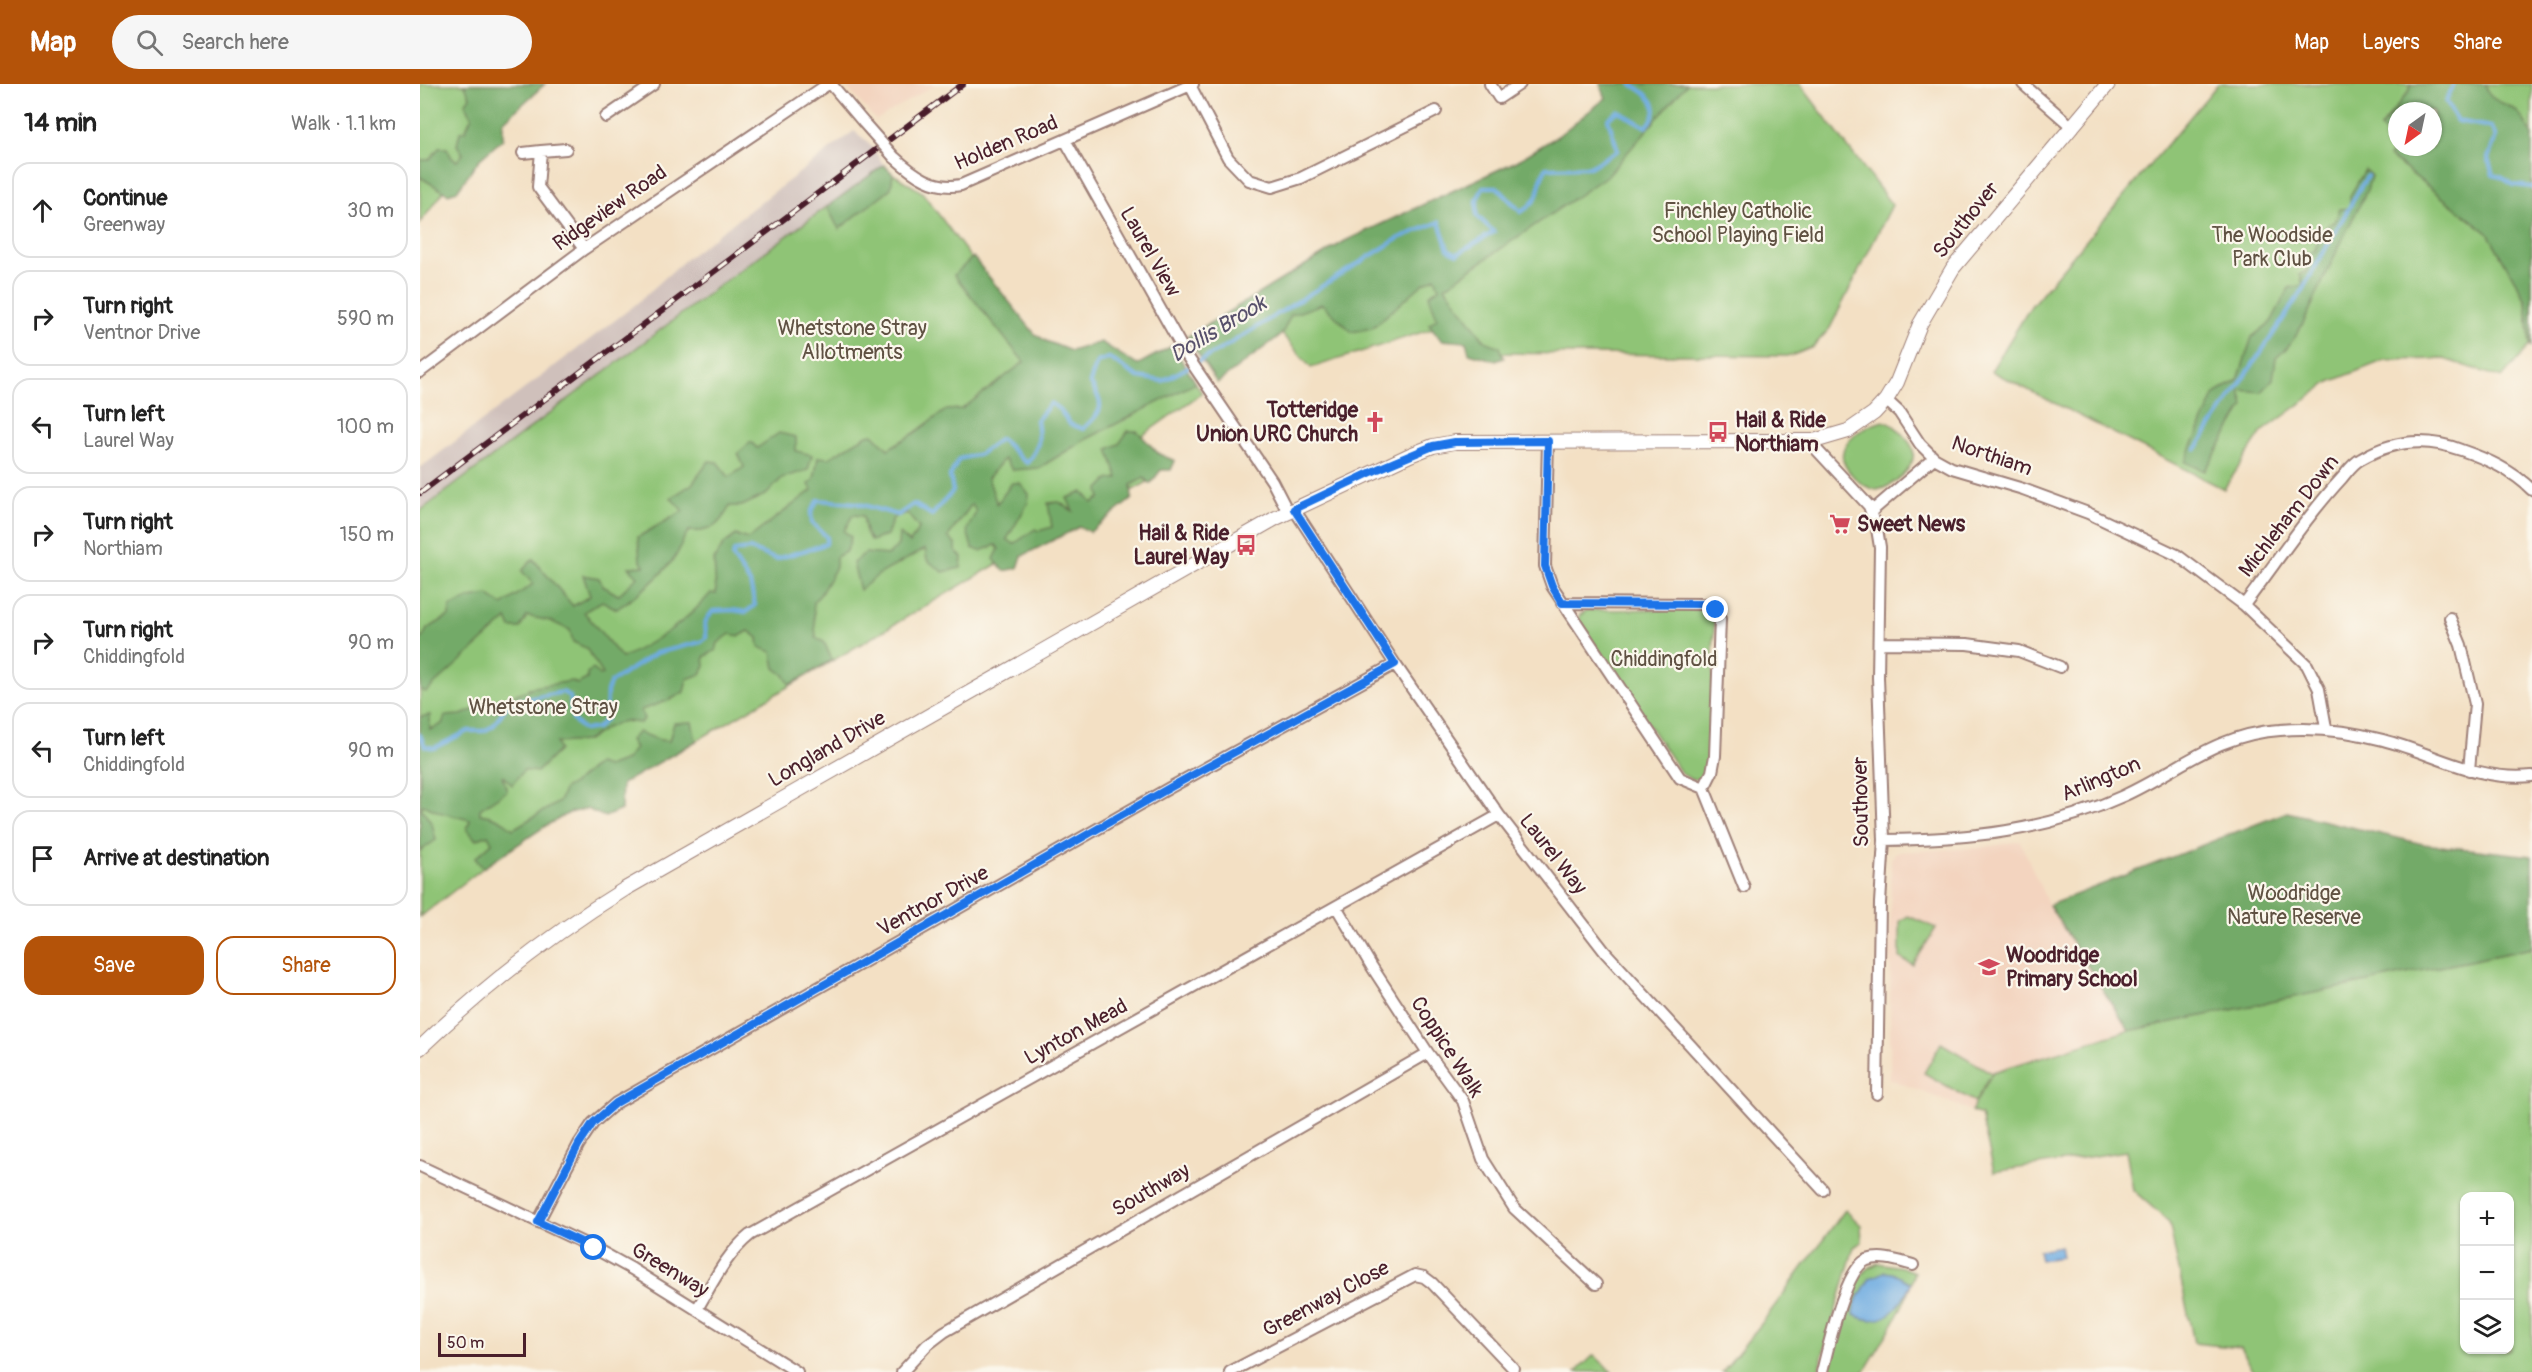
<!DOCTYPE html>
<html lang="en">
<head>
<meta charset="utf-8">
<style>
	body { margin:0; font-family:Pangolin,sans-serif; background:#f6f6f6; color:#222 }
	.controls { position:absolute; right:18px; bottom:18px; display:grid; overflow:hidden; border-radius:12px; box-shadow:0 2px 4px #0004 }
	.controls button { width:54px; height:54px; display:grid; place-items:center; padding:0; border:0; border-bottom:2px solid #e0e0e0; background:#fff; color:#222; font:30px sans-serif }
	.compass { position:absolute; left:1968px; top:18px; width:54px; height:54px; border-radius:50%; background:#fff; box-shadow:0 2px 4px #0004; rotate:213deg }
	.scale { position:absolute; left:18px; bottom:15px; width:88px; box-sizing:border-box; padding-left:6px; border:3px solid #4a1f2b; border-top:0; font-size:16px; line-height:21px; white-space:nowrap; color:#4a1f2b; -webkit-text-stroke:4px #fbf7ec; paint-order:stroke }
	.stop { position:absolute; width:18px; height:18px; margin:-14px; border:4px solid #1a73e8; border-radius:50%; background:#fff }
	.stop.end { background:#1a73e8; border-color:#fff; box-shadow:0 2px 6px #0008 }
	.list { margin:0; padding:0; list-style:none }
	h2 { display:flex; justify-content:space-between; align-items:center; height:78px; margin:0; padding:0 24px; font-size:26px }
	h2 small { font-size:20px; font-weight:400; color:#767676 }
	.list li { display:grid; grid-template-columns:39px 1fr auto; gap:18px; align-items:center; box-sizing:border-box; height:96px; margin:0 12px 12px; padding:0 12px; border:2px solid #e0e0e0; border-radius:18px }
	.list b { display:block; font-size:22px; white-space:nowrap }
	.list p { margin:0; font-size:20px; white-space:nowrap; color:#767676 }
	.list em { font-size:20px; font-style:normal; color:#767676 }
	.actions { display:flex; gap:12px; padding:18px 24px }
	.actions a { flex:1; padding:14px 0; border:2px solid #b45309; border-radius:18px; text-align:center; font-size:21px; color:#b45309 }
	.actions .main { background:#b45309; color:#fff }
	.icon { flex:none; width:33px; height:33px; fill:none; stroke:currentColor; stroke-width:2; stroke-linecap:round; stroke-linejoin:round }
	.map { position:relative; flex:none; width:2112px; height:1288px; overflow:hidden }
	header { display:flex; align-items:center; gap:36px; box-sizing:border-box; height:84px; padding:0 30px; background:#b45309; color:#fff }
	header strong { font-size:28px }
	nav { display:flex; gap:33px; margin-inline-start:auto; font-size:21px }
	.search { width:420px; height:54px; background:#f6f6f6; display:flex; align-items:center; gap:15px; box-sizing:border-box; padding:0 21px; border-radius:33px; color:#767676; font-size:22px }
	main { display:flex }
	aside { flex:1; background:#fff }
	.map>svg:first-child { display:block }
	.built { fill:#f3d4bf }
	.industrial { fill:#cfc0bb }
	.green { fill:#8fc476; stroke:#6c7250; stroke-width:1.5; fill-rule:evenodd }
	.forest { fill:#73aa67; stroke:#5e6449; stroke-width:1.5 }
	.water { fill:#6eace1; stroke:#5c6686; stroke-width:1.5 }
	.lines { fill:none; stroke-linecap:round; stroke-linejoin:round }
	.stream { stroke:#6eace1; stroke-width:4 }
	.minor-casing { stroke:#9e8078; stroke-width:14 }
	.tertiary-casing { stroke:#9e8078; stroke-width:16 }
	.minor { stroke:#fff; stroke-width:10 }
	.tertiary { stroke:#fff; stroke-width:14 }
	.rail-casing { stroke:#4a1f2b; stroke-width:6 }
	.rail { stroke:#fbf7ec; stroke-width:4; stroke-dasharray:11; stroke-linecap:butt }
	.minor-bridge-casing { stroke:#9e8078; stroke-width:14; stroke-linecap:butt }
	.minor-bridge { stroke:#fff; stroke-width:10 }
	.route { stroke:#1a73e8; stroke-width:8 }
	.labels { text-anchor:middle; dominant-baseline:central; stroke-width:4.5; stroke-linejoin:round; paint-order:stroke }
	.street-label { font-size:21px; fill:#4a1f2b; stroke:#fbf7ec }
	.park-label { font-size:21px; fill:#5f5142; stroke:#fbf7ec }
	.poi-label { font-size:21px; font-weight:bold; fill:#4a1f2b; stroke:#fbf7ec; text-anchor:start }
	.water-label { font-size:22px; font-style:italic; fill:#57506b; stroke:#fbf7ec }
</style>
</head>
<body>
<header>
<strong>Map</strong>
<div class="search"><svg class="icon" aria-label="search" viewBox="0 0 24 24"><circle cx="10" cy="10" r="6"/><path d="M15 15l6 6"/></svg>Search here</div>
<nav><a>Map</a><a>Layers</a><a>Share</a></nav>
</header>
<main>
<aside>
<h2>14 min<small>Walk · 1.1 km</small></h2>
<ul class="list">
<li><svg class="icon" aria-label="ahead" viewBox="0 0 24 24"><path d="M12 20V5M6 11l6-6 6 6"/></svg><div><b>Continue</b><p>Greenway</p></div><em>30 m</em></li>
<li><svg class="icon" aria-label="right" viewBox="0 0 24 24"><path d="M7 20v-9h11M14 6l5 5-5 5"/></svg><div><b>Turn right</b><p>Ventnor Drive</p></div><em>590 m</em></li>
<li><svg class="icon" aria-label="left" viewBox="0 0 24 24"><path d="M17 20v-9H6M10 6l-5 5 5 5"/></svg><div><b>Turn left</b><p>Laurel Way</p></div><em>100 m</em></li>
<li><svg class="icon" aria-label="right" viewBox="0 0 24 24"><path d="M7 20v-9h11M14 6l5 5-5 5"/></svg><div><b>Turn right</b><p>Northiam</p></div><em>150 m</em></li>
<li><svg class="icon" aria-label="right" viewBox="0 0 24 24"><path d="M7 20v-9h11M14 6l5 5-5 5"/></svg><div><b>Turn right</b><p>Chiddingfold</p></div><em>90 m</em></li>
<li><svg class="icon" aria-label="left" viewBox="0 0 24 24"><path d="M17 20v-9H6M10 6l-5 5 5 5"/></svg><div><b>Turn left</b><p>Chiddingfold</p></div><em>90 m</em></li>
<li><svg class="icon" aria-label="arrive" viewBox="0 0 24 24"><path d="M6 21V4h12l-3 4 3 4H6"/></svg><div><b>Arrive at destination</b></div></li>
</ul>
<div class="actions"><a class="main">Save</a><a>Share</a></div>
</aside>
<div class="map">
<svg width="2112" height="1288" viewBox="0 0 2112 1288">
	<rect width="100%" height="100%" fill="#fbf7ec"/>
	<filter id="ink" filterUnits="userSpaceOnUse"><feTurbulence type="fractalNoise" baseFrequency=".0167" numOctaves="2"/><feDisplacementMap in="SourceGraphic" scale="12" xChannelSelector="R" yChannelSelector="G"/><feConvolveMatrix kernelMatrix="1 2 1 2 8 2 1 2 1" color-interpolation-filters="sRGB"/></filter>
	<filter id="wash" filterUnits="userSpaceOnUse"><feTurbulence type="fractalNoise" baseFrequency=".008" numOctaves="4" result="noise"/><feDisplacementMap in="SourceGraphic" scale="24" xChannelSelector="R" yChannelSelector="G"/><feGaussianBlur stdDeviation="1.35" result="paint"/><feColorMatrix in="noise" values="0 0 0 0 0 0 0 0 0 0 0 0 0 0 0 0 0 1.4 0 .05"/><feComposite in="paint" operator="in"/></filter>
	<g filter="url(#wash)">
		<rect width="100%" height="100%" fill="#f3e0c4"/>
		<path class="built" d="M424 0H516L456 36Z
			M1600 757 1628 820 1709 947 1574 988 1551 1027 1470 995 1471 775 1476 768 1559 764Z"/>
		<path class="industrial" d="M434 47 449 59 464 81 155 309 110 346 0 427V384L215 221 267 174Z"/>
		<path class="green" d="M0 0H83L95 13 0 139Z
			M1180 0H1380L1472 121 1410 244 1393 263 1371 272 1072 269 1040 236 891 284 862 250 797 299 767 253 925 157 1097 77 1138 52 1186 14Z
			M1798 0H1991L1990 6 1960 44 1977 58 1969 72 2068 149 2106 216 2110 261 2082 294 2024 275 1965 276 1910 298 1842 348 1804 405 1571 287 1611 222Z
			M2066 0H2112V51C2107 42 2101 29 2092 24 2081 17 2067 17 2066 0Z
			M464 81 473 90 502 108 619 266 705 288 752 262 782 309 712 359 735 394 577 480 259 667 127 741 63 784 0 833V427L301 200Z
			M1463 337C1471 339 1477 343 1482 350 1486 355 1492 360 1493 366 1497 384 1472 403 1457 406 1446 404 1440 399 1433 392 1406 365 1437 345 1463 337Z
			M1281 525 1290 529 1294 536 1291 681 1283 695H1270L1261 689 1158 536 1160 531 1167 526Z
			M1488 832 1516 844 1493 881 1480 874V837Z
			M2112 864V1288H1834L1821 1264 1774 1259 1749 1138 1713 1106 1706 1067 1574 1088 1561 1031 1551 1027 1573 988 1703 948ZM2044 1112H2090V1266H2044Z
			M1521 959 1572 989 1555 1018 1504 989Z
			M1425 1126 1441 1141 1442 1158 1434 1163 1398 1288H1302L1342 1239Z
			M1458 1179 1482 1183 1494 1188C1486 1224 1463 1256 1444 1288H1406C1416 1253 1421 1195 1458 1179Z
			M1174 1271 1192 1288H1156Z"/>
		<path class="forest" d="M42 0H125L83 38V55L59 76 37 107 28 110 0 93V76H9L19 64H27L32 74 37 77 43 70 37 61 40 48 45 47 52 32 45 20 50 13 45 1Z
			M1180 0H1267L1188 91 1025 203 1065 257 1080 263 1084 274 1076 277 1049 269 1046 258 1021 256 1009 240 1017 234 1009 211 1019 204 1015 193 1004 199 952 244 932 248 902 220 871 231 862 250 797 299 767 253 925 157 1097 77 1138 52 1186 14Z
			M1991 0H2066C2067 17 2081 17 2092 24 2101 29 2107 42 2112 51V263L2110 261 2106 216 2068 149 1969 72 1977 61 2013 63V27H1977V58L1960 44 1990 6Z
			M464 81 473 90 471 104 419 145 407 123Z
			M1945 86 1951 92 1947 106C1932 137 1916 167 1902 199 1889 226 1880 255 1856 274L1853 295 1842 308 1820 306 1824 322 1785 387 1765 378 1795 310 1818 296 1832 253 1851 238 1869 204 1883 201 1880 190 1887 187 1885 170 1895 167C1898 153 1901 143 1915 138L1920 125 1930 124V112Z
			M553 173 615 250 626 257 651 267 681 258 717 281 752 262 776 299 663 357 619 384 593 386 584 375 568 394 577 420 592 399H600L609 410 608 419 587 455 594 460 615 445 619 447 632 443 628 419 639 418 653 427 647 414 663 408 672 419 680 414 679 405 688 396 698 394 688 365 699 360 708 347H717L739 370 755 377 751 386H741L730 400 724 394 711 401 712 415 670 448 659 443 602 472 598 484 584 487 574 475 579 465 576 461 560 467 552 464 547 446 556 428 552 420 528 453 536 461V468L542 473 541 484 523 488 507 476 505 465 458 491 440 506 433 479 445 469 469 471 478 461 479 449 490 459 499 444 487 429 473 434 467 451 451 457 446 449 443 432 433 431 424 447 431 453 427 467 416 473V483L400 511 393 518 396 554 404 558 412 576 370 601 364 591 355 584 352 568 339 563 338 554 329 547 320 552 310 550 298 559 296 566 284 573 285 582 281 590 267 595 264 608 250 616 221 626 224 635 220 639 204 637 186 644 166 657 136 659 139 666 117 688 104 686 92 701 82 691 87 707 60 725V730C72 731 83 736 93 745L139 718 145 704C158 700 166 687 178 680L187 683 206 676 215 664 210 656 218 648 240 656 249 657 254 639 272 638 276 657 202 700 201 726 185 733 167 725 149 729 127 741 63 784 55 774 72 759 68 751 56 756 47 745 50 736 22 729 3 721 1 724 12 740 16 756 0 767V633L10 631V646L22 640 25 632 41 631 67 620 70 622 77 619V616L109 606 108 604 152 597 157 600 167 595V589L173 585 180 591 183 590 166 564 153 558 150 546 130 537 107 532 100 544H91L87 535 6 608 0 606V554L2 555 7 545 29 532 30 523 50 514 68 511 82 521 113 500 102 487 113 475 153 522 170 512 163 491 179 494 183 502 198 511 218 493 209 483 224 482 220 476 218 453 263 427 251 414 272 400 289 377 297 378 309 393 324 383 318 369 331 358 337 364 359 349 376 353V367L392 371 388 386 362 394 347 410 322 422H310C300 441 291 449 269 447 262 454 261 465 255 473 240 494 219 510 197 525L182 517 164 528 202 574C239 555 264 540 291 509L296 510 294 475 304 460 316 451 328 455 392 406 389 400 394 395 398 373 409 374 447 351 453 350 468 365 493 350 526 326 542 325 604 278 534 191Z
			M1867 728 2003 760 2112 772V864L1709 947 1629 821Z"/>
		<path class="water" d="M1640 1162 1642 1173 1620 1176 1618 1166Z
			M1464 1188 1472 1189 1491 1199C1479 1224 1465 1246 1434 1231L1435 1219 1450 1194Z"/>
		<g class="lines">
			<path class="stream" d="M2034 0 2026 17 2037 37 2071 43 2076 53 2068 74 2073 91 2081 93 2094 101 2112 103
				M1776 365 1880 210 1947 92
				M0 651 5 662 14 664 48 647H64L73 642 86 623 97 617 143 608 150 613 153 636 164 646 177 644 186 635 187 607 191 598 236 569 281 558 286 554C287 538 280 543 293 527L312 526 326 528 335 521 330 499 313 473 314 467 330 465 356 475 406 460 407 453 392 439 391 428 398 416 436 419 478 431 494 420 512 431 533 407 530 392 539 375 560 370 580 355C591 362 596 372 607 379 620 362 620 357 617 336L631 319 640 326 650 340 663 345C685 325 684 322 670 298L677 278 689 274 718 293 743 297 803 264 979 154 1019 138 1028 165 1037 170 1074 148 1057 132V116L1063 103H1077L1101 128C1125 113 1114 105 1126 84L1170 83 1198 66 1188 35 1198 27 1226 43C1245 23 1230 11 1211 0"/>
		</g>
	</g>
	<g filter="url(#ink)">
		<g class="lines">
			<defs>
				<path id="minor" d="M411 0 444 39
					M1070 0 1079 14 1100 0
					M1603 0 1651 42
					M770 1 808 74 829 96 852 103 881 94 1016 27
					M186 33 234 0
					M645 56 765 269 852 397 868 428
					M146 65 121 67 118 103 164 165
					M103 69 121 67
					M474 73C494 91 514 106 541 101L773 0
					M0 288 164 165 408 0
					M1466 316 1479 328 1500 360 1514 374 1532 384 1603 405 1668 429 1757 471 1824 521 1887 581 1899 605 1906 644
					M1128 357 1125 482 1132 502 1260 694 1284 704 1324 803
					M1394 357 1396 365 1449 422 1457 445 1460 463 1458 593 1464 756 1460 819 1457 1010
					M874 425 975 580 1079 731 1185 868 1403 1106
					M1452 427 1514 374
					M1142 519 1284 520 1296 526 1300 535 1295 672 1292 688 1284 704
					M1824 521C1856 479 1886 433 1922 394 1927 388 1933 379 1941 375 1973 356 2006 353 2041 366 2067 375 2092 386 2112 406
					M2030 534 2041 561 2055 620 2049 686
					M1459 559 1547 560 1599 567 1640 583
					M1464 756C1549 755 1624 748 1703 712 1758 687 1795 650 1860 646 1895 643 1929 647 1963 656 2013 669 2058 698 2112 692
					M917 824 952 883 1008 969 1043 1017 1063 1075 1094 1124 1176 1200
					M0 1082 174 1164 212 1185 377 1288
					M118 1138 159 1060 173 1039 196 1019 751 703 975 580
					M277 1225C292 1200 306 1170 330 1151L1079 731
					M482 1288 507 1261 524 1248 1008 969
					M810 1288 995 1191 1004 1193 1012 1199 1093 1284
					M1402 1288C1408 1265 1425 1184 1447 1176 1462 1171 1478 1177 1493 1181"/>
				<path id="tertiary" d="M0 964C64 903 130 851 205 805L856 434 990 371 1013 362 1035 358 1394 357 1428 347 1454 329 1466 316 1477 298 1500 240 1533 184 1688 0"/>
			</defs>
			<use href="#minor" class="minor-casing"/>
			<use href="#tertiary" class="tertiary-casing"/>
			<use href="#minor" class="minor"/>
			<use href="#tertiary" class="tertiary"/>
			<defs>
				<path id="rail" d="M0 409 543 0"/>
			</defs>
			<use href="#rail" class="rail-casing"/>
			<use href="#rail" class="rail"/>
			<defs>
				<path id="minor-bridge" d="M444 39 474 73"/>
			</defs>
			<use href="#minor-bridge" class="minor-bridge-casing"/>
			<use href="#minor-bridge" class="minor-bridge"/>
		</g>
	</g>
	<g class="lines" filter="url(#ink)">
		<path class="route" d="M174 1164 118 1138 159 1060 173 1039 196 1019 751 703 975 580 874 425 958 385 1013 362 1035 358 1128 357 1125 482 1132 502 1142 519 1284 520 1296 526"/>
	</g>
	<defs>
		<symbol id="church-bare" viewBox="-9 -9 18 18"><path d="M-1.2-6h2.4v3.5h3.3v2.4h-3.3V6h-2.4V-.1h-3.3v-2.4h3.3Z" fill="#d1495b" stroke="#fbf7ec" stroke-width="2.5" paint-order="stroke"/></symbol>
		<symbol id="bus-bare" viewBox="-9 -9 18 18"><path d="M-5-6H5V4H4V6H2V4H-2V6H-4V4H-5ZM-3.5-4V0h7V-4ZM-3.5 1.2v1.5H-2V1.2ZM2 1.2v1.5H3.5V1.2Z" fill="#d1495b" stroke="#fbf7ec" stroke-width="2.5" paint-order="stroke"/></symbol>
		<symbol id="supermarket-bare" viewBox="-9 -9 18 18"><path d="M-6-5.5h2.5l.6 2H6L4.5 2H-2.5L-4.4-4H-6ZM-1.5 3.2a1.3 1.3 0 1 0 .1 0ZM3 3.2a1.3 1.3 0 1 0 .1 0Z" fill="#d1495b" stroke="#fbf7ec" stroke-width="2.5" paint-order="stroke"/></symbol>
		<symbol id="school-bare" viewBox="-9 -9 18 18"><path d="M0-5L7-2L0 1L-7-2ZM-4 1L0 2.5L4 1V4Q0 6-4 4Z" fill="#d1495b" stroke="#fbf7ec" stroke-width="2.5" paint-order="stroke"/></symbol>
	</defs>
	<g fill-rule="evenodd">
		<use href="#church-bare" x="940" y="323" width="30" height="30"/>
		<use href="#bus-bare" x="1283" y="333" width="30" height="30"/>
		<use href="#supermarket-bare" x="1405" y="425" width="30" height="30"/>
		<use href="#bus-bare" x="811" y="446" width="30" height="30"/>
		<use href="#school-bare" x="1554" y="868" width="30" height="30"/>
	</g>
	<g class="labels">
		<g class="street-label">
			<text transform="translate(586 59) rotate(-23)">Holden Road</text>
			<text transform="translate(190 124) rotate(-35)">Ridgeview Road</text>
			<text transform="translate(1546 136) rotate(-51)">Southover</text>
			<text transform="translate(730 168) rotate(60)">Laurel View</text>
			<text transform="translate(1572 372) rotate(19)">Northiam</text>
			<text transform="translate(1869 432) rotate(-52)">Michleham Down</text>
			<text transform="translate(407 665) rotate(-30)">Longland Drive</text>
			<text transform="translate(1681 695) rotate(-23)">Arlington</text>
			<text transform="translate(1441 718) rotate(-91)">Southover</text>
			<text transform="translate(1133 770) rotate(52)">Laurel Way</text>
			<text transform="translate(513 817) rotate(-29)">Ventnor Drive</text>
			<text transform="translate(656 948) rotate(-29)">Lynton Mead</text>
			<text transform="translate(1027 963) rotate(57)">Coppice Walk</text>
			<text transform="translate(731 1106) rotate(-30)">Southway</text>
			<text transform="translate(250 1186) rotate(31)">Greenway</text>
			<text transform="translate(906 1215) rotate(-28)">Greenway Close</text>
		</g>
		<g class="park-label">
			<text x="1318" y="127">Finchley Catholic<tspan x="1318" dy="24">School Playing Field</tspan></text>
			<text x="1852" y="151">The Woodside<tspan x="1852" dy="24">Park Club</tspan></text>
			<text x="432" y="244">Whetstone Stray<tspan x="432" dy="24">Allotments</tspan></text>
			<text x="1244" y="575">Chiddingfold</text>
			<text x="123" y="623">Whetstone Stray</text>
			<text x="1874" y="809">Woodridge<tspan x="1874" dy="24">Nature Reserve</tspan></text>
		</g>
		<g class="poi-label">
			<text x="938" y="326" text-anchor="end">Totteridge<tspan x="938" dy="24">Union URC Church</tspan></text>
			<text x="1315" y="336">Hail &amp; Ride<tspan x="1315" dy="24">Northiam</tspan></text>
			<text x="1437" y="440">Sweet News</text>
			<text x="809" y="449" text-anchor="end">Hail &amp; Ride<tspan x="809" dy="24">Laurel Way</tspan></text>
			<text x="1586" y="871">Woodridge<tspan x="1586" dy="24">Primary School</tspan></text>
		</g>
		<g class="water-label">
			<text transform="translate(798 245) rotate(-31)">Dollis Brook</text>
		</g>
	</g>
</svg>
<div class="controls">
<button>+</button>
<button>−</button>
<button><svg class="icon" aria-label="layers" viewBox="0 0 24 24"><path d="M12 4l9 5-9 5-9-5zM3 14l9 5 9-5"/></svg></button>
</div>
<svg class="compass" viewBox="-18 -18 36 36"><path d="M0-13l5 13h-10z" fill="#e53935"/><path d="M0 13l5-13h-10z" fill="#767676"/></svg>
<div class="scale">50 m</div>
<div class="stop" style="left:174px;top:1164px"></div>
<div class="stop end" style="left:1296px;top:526px"></div>
</div>
</main>
</body>
</html>
